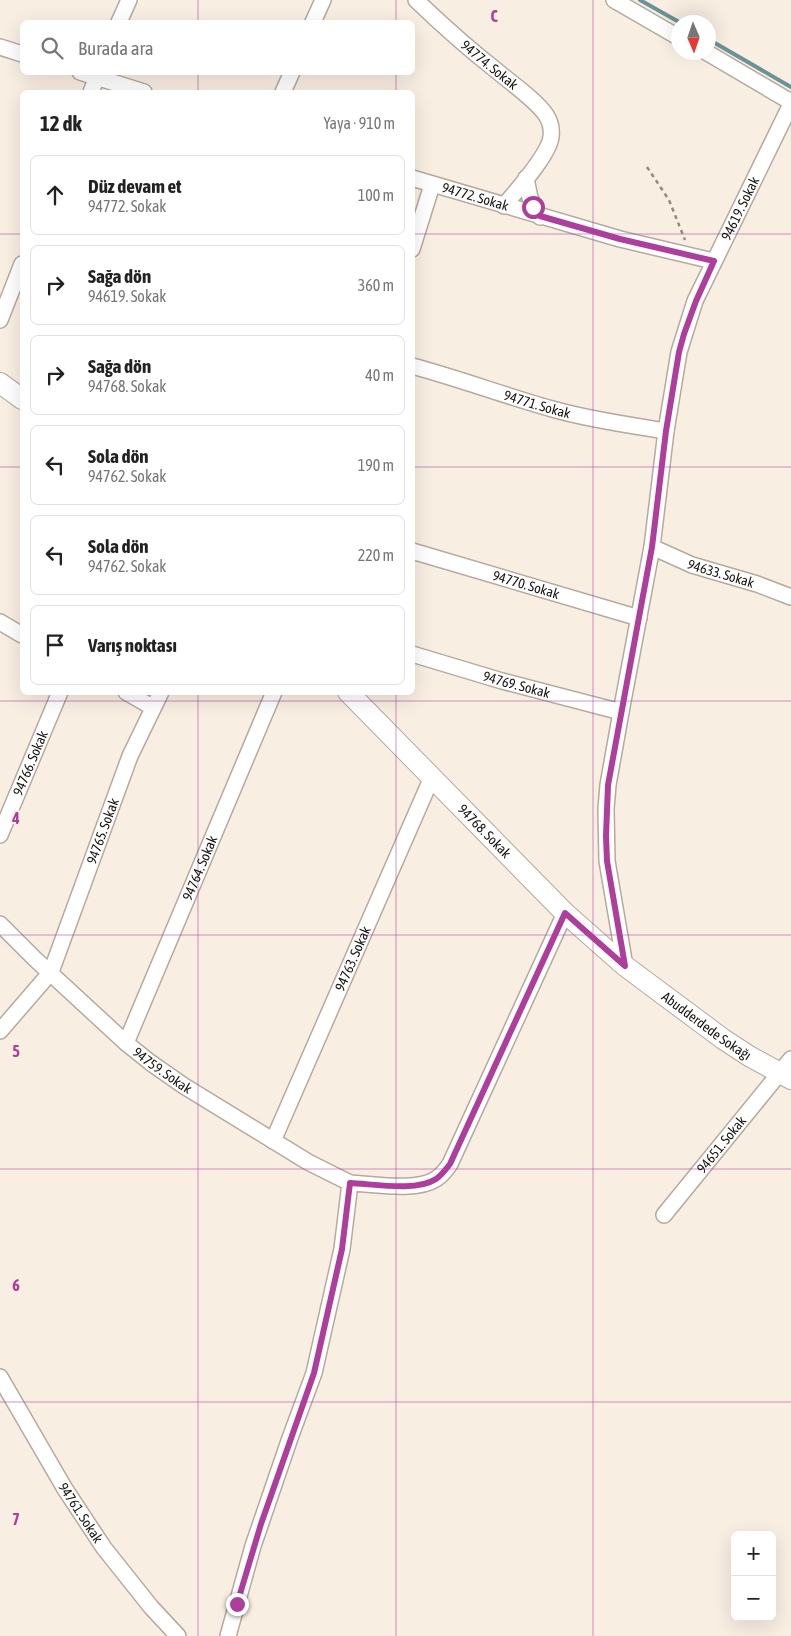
<!DOCTYPE html>
<html lang="tr">
<head>
<meta charset="utf-8">
<style>
	body { margin:0; font-family:"Asap Condensed",sans-serif; background:#f6f6f6; color:#222 }
	.controls { position:absolute; right:15px; bottom:15px; display:grid; overflow:hidden; border-radius:8px; box-shadow:0 5px 20px #0002 }
	.controls button { width:45px; height:45px; display:grid; place-items:center; padding:0; border:0; border-bottom:1px solid #e0e0e0; background:#fff; color:#222; font:25px sans-serif }
	.compass { position:absolute; left:671px; top:15px; width:45px; height:45px; border-radius:50%; background:#fff; box-shadow:0 5px 20px #0002; rotate:178deg }
	.stop { position:absolute; width:15px; height:15px; margin:-11px; border:4px solid #ad3e9c; border-radius:50%; background:#fff }
	.stop.end { background:#ad3e9c; border-color:#fff; box-shadow:0 1px 5px #0008 }
	.list { margin:0; padding:0; list-style:none }
	h2 { display:flex; justify-content:space-between; align-items:center; height:65px; margin:0; padding:0 20px; font-size:21px }
	h2 small { font-size:16px; font-weight:400; color:#767676 }
	.list li { display:grid; grid-template-columns:32px 1fr auto; gap:15px; align-items:center; box-sizing:border-box; height:80px; margin:0 10px 10px; padding:0 10px; border:1px solid #e0e0e0; border-radius:8px }
	.list b { display:block; font-size:19px; white-space:nowrap }
	.list p { margin:0; font-size:16px; white-space:nowrap; color:#767676 }
	.list em { font-size:16px; font-style:normal; color:#767676 }
	.icon { flex:none; width:28px; height:28px; fill:none; stroke:currentColor; stroke-width:2; stroke-linecap:round; stroke-linejoin:round }
	.map { position:relative; flex:none; width:791px; height:1636px; overflow:hidden }
	.search { position:absolute; background:#fff; box-shadow:0 5px 20px #0002; left:20px; top:20px; width:395px; height:55px; display:flex; align-items:center; gap:12px; box-sizing:border-box; padding:0 18px; border-radius:8px; color:#767676; font-size:19px }
	.panel { position:absolute; background:#fff; box-shadow:0 5px 20px #0002; left:20px; top:90px; width:395px; height:605px; border-radius:8px }
	.map>svg:first-child { display:block }
	.lines { fill:none; stroke-linecap:round; stroke-linejoin:round }
	.stream { stroke:#6b9298; stroke-width:4 }
	.minor-casing { stroke:#b4aa9f; stroke-width:18 }
	.tertiary-casing { stroke:#b4aa9f; stroke-width:22 }
	.path { stroke:#928a81; stroke-width:2.5; stroke-dasharray:4 4; stroke-linecap:butt }
	.minor { stroke:#fff; stroke-width:15 }
	.tertiary { stroke:#fff; stroke-width:20 }
	.route { stroke:#ad3e9c; stroke-width:6 }
	.grid { fill:none; stroke:#ad3e9c; stroke-width:1; stroke-opacity:0.55 }
	.labels { text-anchor:middle; dominant-baseline:central; stroke-width:4; stroke-linejoin:round; paint-order:stroke }
	.street-label { font-size:14px; fill:#181510; stroke:#f9eee2 }
	.grid-label { font-size:16px; text-anchor:middle; font-weight:bold; fill:#ad3e9c; stroke:#f9eee2; stroke-width:4; stroke-linejoin:round; paint-order:stroke }
</style>
</head>
<body>
<div class="map">
<svg width="791" height="1636" viewBox="0 0 791 1636">
	<rect width="100%" height="100%" fill="#f9eee2"/>
	<g class="lines">
		<path class="stream" d="M640 0 679 22
			M708 39 791 87"/>
		<defs>
			<g id="minor">
				<path id="s1" d="M416 0C442 25 469 49 497 71 511 83 536 100 546 115 550 121 552 129 551 137 549 155 516 191 504 206"/>
				<path d="M614 0 678 37"/>
				<path d="M119 22 129 0"/>
				<path d="M313 22 323 0"/>
				<path d="M0 47 22 54"/>
				<path d="M706 52 791 102"/>
				<path d="M80 72 144 92"/>
				<path d="M91 92 99 72"/>
				<path d="M283 92 292 72"/>
				<path id="s2" d="M412 178 620 239 713 261"/>
				<path d="M526 178 530 198 540 217"/>
				<path d="M412 249 432 185"/>
				<path d="M0 320 22 264"/>
				<path id="s3" d="M412 366C461 379 508 397 556 410 592 420 629 425 666 431"/>
				<path id="s4" d="M652 547 692 565 757 584 791 597"/>
				<path id="s5" d="M412 551 639 618"/>
				<path d="M0 622 22 635"/>
				<path id="s6" d="M412 654 502 681 621 712"/>
				<path d="M126 692 152 707"/>
				<path id="s7" d="M0 835 60 692"/>
				<path id="s8" d="M0 924 35 959 126 1043 151 1063 184 1086 308 1162 350 1183"/>
				<path id="s9" d="M625 966 607 861 606 809 608 785 621 712 652 547 666 431 679 352 695 301 791 104"/>
				<path id="s10" d="M0 1031 51 972 130 756 161 692"/>
				<path id="s11" d="M126 1043 274 692"/>
				<path id="s12" d="M273 1141 432 777"/>
				<path id="s13" d="M664 1215 791 1059"/>
				<path id="s14" d="M0 1377 65 1489 104 1548 151 1607 178 1636"/>
				<path d="M228 1636 253 1546 290 1438 314 1373 342 1249 350 1183C374 1184 416 1192 436 1179 442 1175 446 1170 450 1164L565 913"/>
			</g>
			<g id="tertiary">
				<path d="M0 383 22 399"/>
				<path id="s15" d="M348 692 565 913 625 966 723 1039 749 1056 791 1079"/>
			</g>
		</defs>
		<use href="#minor" class="minor-casing"/>
		<use href="#tertiary" class="tertiary-casing"/>
		<path class="path" d="M647 167 669 200 685 240"/>
		<use href="#minor" class="minor"/>
		<use href="#tertiary" class="tertiary"/>
	</g>
	<g class="lines">
		<path class="route" d="M237 1604 261 1524 314 1373 342 1249 350 1183C374 1184 416 1192 436 1179 442 1175 446 1169 450 1164L565 913 625 966 607 861 606 836 608 785 652 547 666 431 679 352 684 334 696 301 714 261 620 239 540 216 533 207"/>
	</g>
	<path class="grid" d="M198 0V22M396 0V22M593 0V1636M198 72V92M396 72V92M0 234H22M412 234H791M0 467H22M412 467H791M198 692V1636M396 692V1636M0 701H791M0 935H791M0 1169H791M0 1402H791"/>
	<g class="labels">
		<g class="street-label">
			<text stroke="none"><textPath href="#s1" startOffset="98">94774. Sokak</textPath></text>
			<text stroke="none"><textPath href="#s2" startOffset="66">94772. Sokak</textPath></text>
			<text stroke="none"><textPath href="#s9" startOffset="778">94619. Sokak</textPath></text>
			<text stroke="none"><textPath href="#s3" startOffset="131">94771. Sokak</textPath></text>
			<text stroke="none"><textPath href="#s4" startOffset="74">94633. Sokak</textPath></text>
			<text stroke="none"><textPath href="#s5" startOffset="119">94770. Sokak</textPath></text>
			<text stroke="none"><textPath href="#s6" startOffset="109">94769. Sokak</textPath></text>
			<text stroke="none"><textPath href="#s7" startOffset="78">94766. Sokak</textPath></text>
			<text stroke="none"><textPath href="#s10" startOffset="228">94765. Sokak</textPath></text>
			<text stroke="none"><textPath href="#s15" startOffset="195">94768. Sokak</textPath></text>
			<text stroke="none"><textPath href="#s11" startOffset="190">94764. Sokak</textPath></text>
			<text stroke="none"><textPath href="#s12" startOffset="199">94763. Sokak</textPath></text>
			<text stroke="none"><textPath href="#s15" startOffset="491">Abudderdede Sokağı</textPath></text>
			<text stroke="none"><textPath href="#s8" startOffset="219">94759. Sokak</textPath></text>
			<text stroke="none"><textPath href="#s13" startOffset="91">94651. Sokak</textPath></text>
			<text stroke="none"><textPath href="#s14" startOffset="158">94761. Sokak</textPath></text>
		</g>
	</g>
	<g class="grid-label">
		<text x="494" y="22">C</text>
		<text x="16" y="824">4</text>
		<text x="16" y="1057">5</text>
		<text x="16" y="1291">6</text>
		<text x="16" y="1525">7</text>
	</g>
</svg>
<div class="controls">
<button>+</button>
<button>−</button>
</div>
<svg class="compass" viewBox="-18 -18 36 36"><path d="M0-13l5 13h-10z" fill="#e53935"/><path d="M0 13l5-13h-10z" fill="#767676"/></svg>
<div class="stop" style="left:533px;top:207px"></div>
<div class="stop end" style="left:237px;top:1604px"></div>
<div class="search"><svg class="icon" aria-label="search" viewBox="0 0 24 24"><circle cx="10" cy="10" r="6"/><path d="M15 15l6 6"/></svg>Burada ara</div>
<section class="panel">
<h2>12 dk<small>Yaya · 910 m</small></h2>
<ul class="list">
<li><svg class="icon" aria-label="ahead" viewBox="0 0 24 24"><path d="M12 20V5M6 11l6-6 6 6"/></svg><div><b>Düz devam et</b><p>94772. Sokak</p></div><em>100 m</em></li>
<li><svg class="icon" aria-label="right" viewBox="0 0 24 24"><path d="M7 20v-9h11M14 6l5 5-5 5"/></svg><div><b>Sağa dön</b><p>94619. Sokak</p></div><em>360 m</em></li>
<li><svg class="icon" aria-label="right" viewBox="0 0 24 24"><path d="M7 20v-9h11M14 6l5 5-5 5"/></svg><div><b>Sağa dön</b><p>94768. Sokak</p></div><em>40 m</em></li>
<li><svg class="icon" aria-label="left" viewBox="0 0 24 24"><path d="M17 20v-9H6M10 6l-5 5 5 5"/></svg><div><b>Sola dön</b><p>94762. Sokak</p></div><em>190 m</em></li>
<li><svg class="icon" aria-label="left" viewBox="0 0 24 24"><path d="M17 20v-9H6M10 6l-5 5 5 5"/></svg><div><b>Sola dön</b><p>94762. Sokak</p></div><em>220 m</em></li>
<li><svg class="icon" aria-label="arrive" viewBox="0 0 24 24"><path d="M6 21V4h12l-3 4 3 4H6"/></svg><div><b>Varış noktası</b></div></li>
</ul>
</section>
</div>
</body>
</html>
